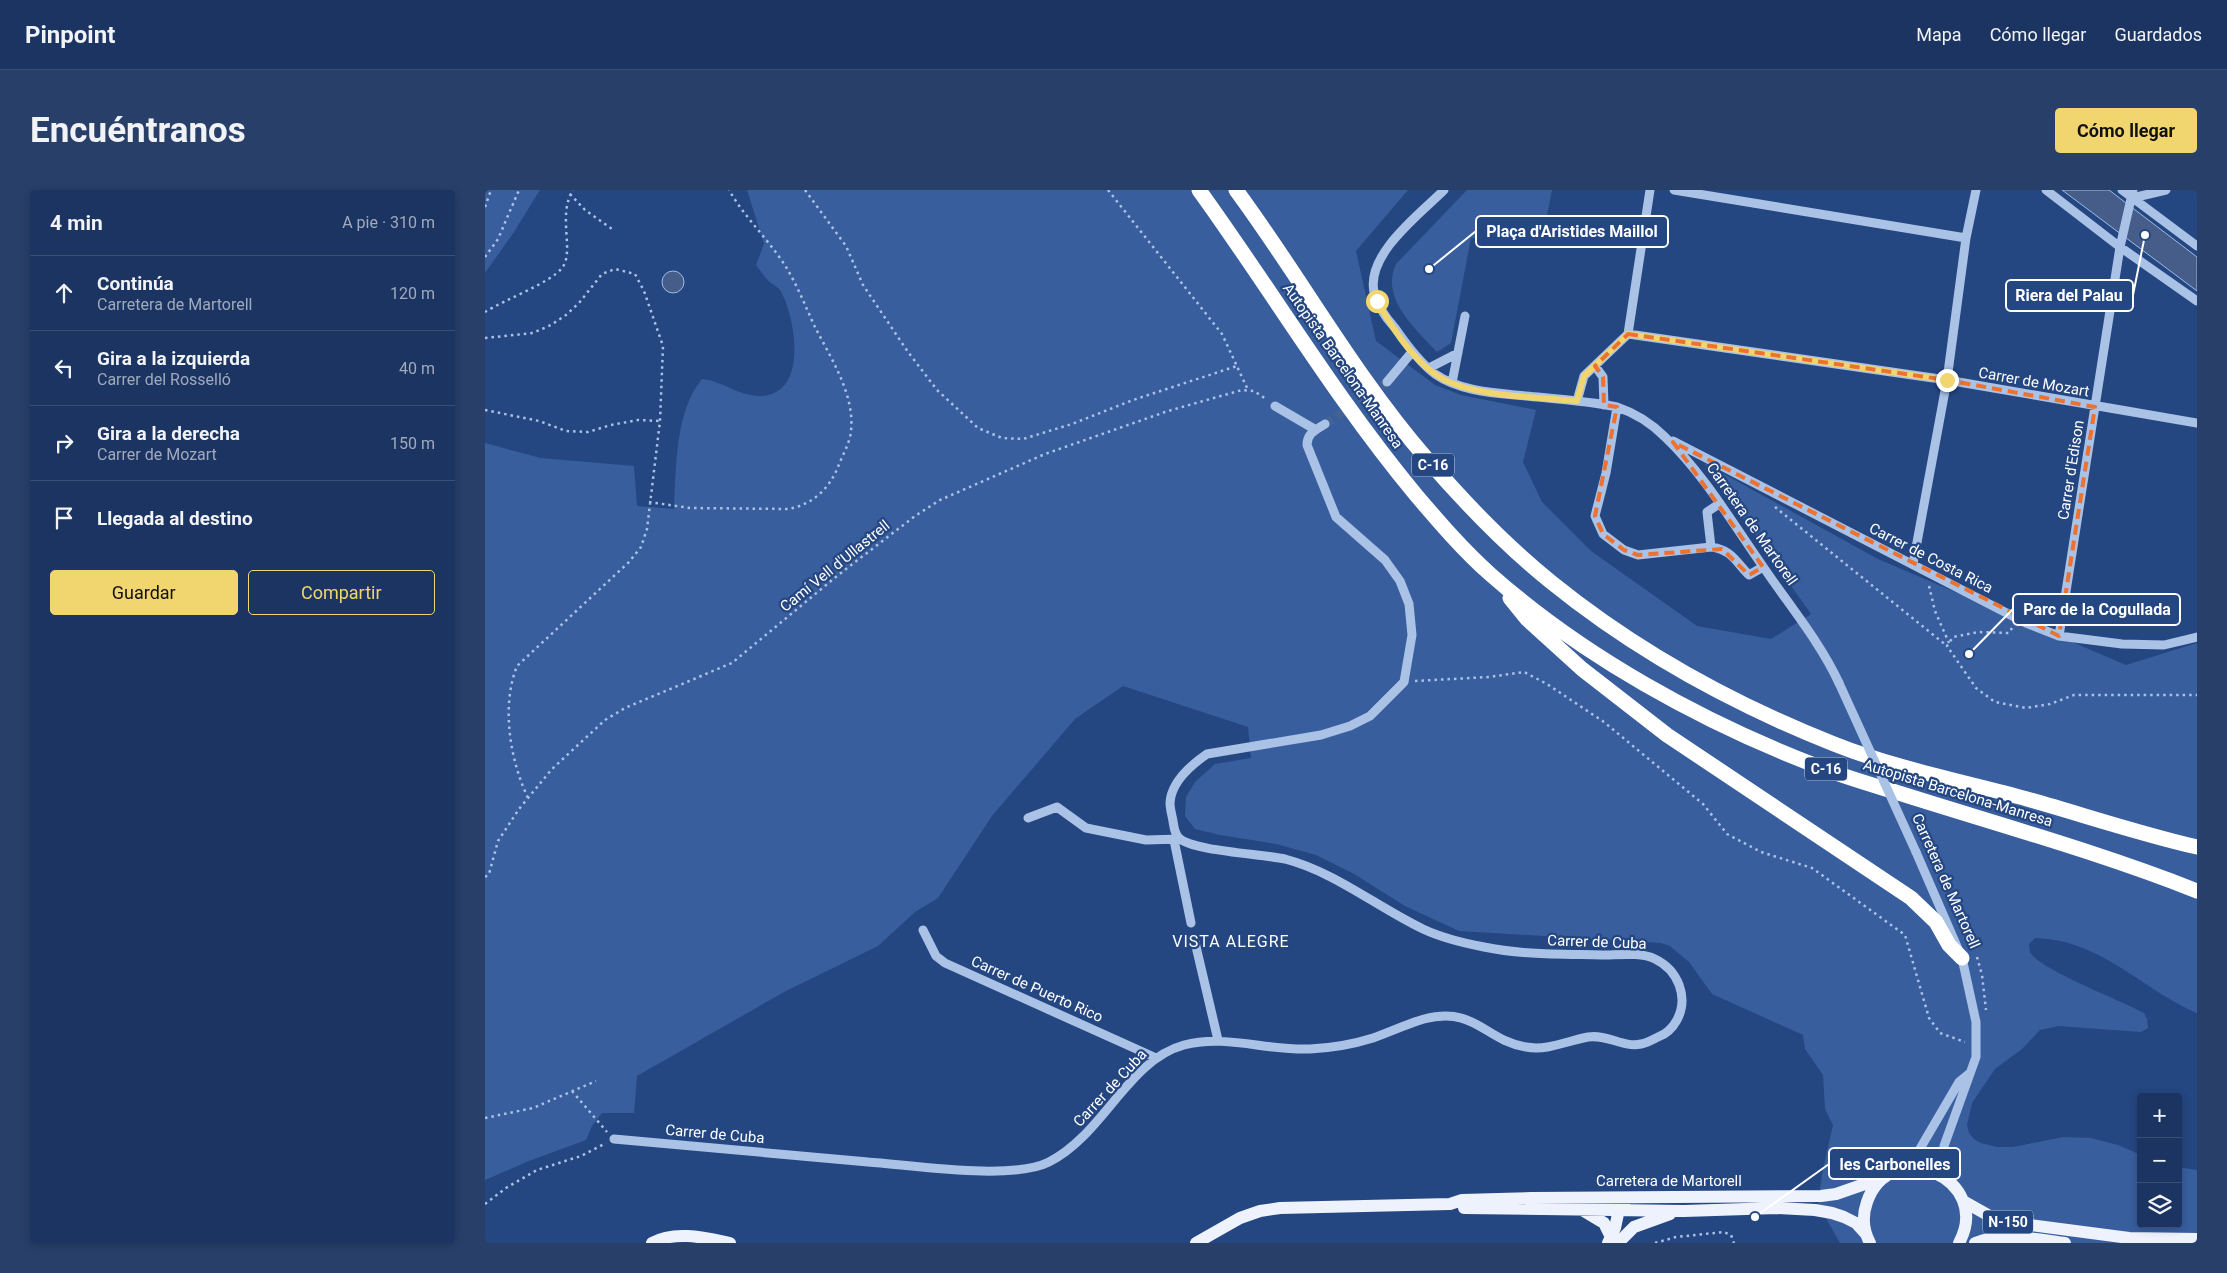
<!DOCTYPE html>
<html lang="es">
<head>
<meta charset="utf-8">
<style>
	body { margin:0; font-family:Roboto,sans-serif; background:#283f6a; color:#f1f3f6 }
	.controls { position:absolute; right:15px; bottom:15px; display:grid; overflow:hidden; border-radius:5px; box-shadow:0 2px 8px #0003 }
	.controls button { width:45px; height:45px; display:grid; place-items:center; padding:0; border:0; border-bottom:1px solid #394f76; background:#1b3461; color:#f1f3f6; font:25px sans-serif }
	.stop { position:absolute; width:15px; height:15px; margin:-11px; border:4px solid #f1d56f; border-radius:50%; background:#fff }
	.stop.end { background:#f1d56f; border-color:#fff; box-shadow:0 1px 5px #0008 }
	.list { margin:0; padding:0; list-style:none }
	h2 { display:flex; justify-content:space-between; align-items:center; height:65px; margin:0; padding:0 20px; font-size:21px }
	h2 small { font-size:16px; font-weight:400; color:#a0aabd }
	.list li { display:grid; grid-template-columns:32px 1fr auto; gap:15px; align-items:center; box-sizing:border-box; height:75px; padding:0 20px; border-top:1px solid #394f76 }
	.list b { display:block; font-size:19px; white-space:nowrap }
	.list p { margin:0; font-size:16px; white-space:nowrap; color:#a0aabd }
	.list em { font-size:16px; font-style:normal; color:#a0aabd }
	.actions { display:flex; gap:10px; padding:15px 20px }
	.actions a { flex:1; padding:11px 0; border:1px solid #f1d56f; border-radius:5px; text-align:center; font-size:18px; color:#f1d56f }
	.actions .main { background:#f1d56f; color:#111 }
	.icon { flex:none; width:28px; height:28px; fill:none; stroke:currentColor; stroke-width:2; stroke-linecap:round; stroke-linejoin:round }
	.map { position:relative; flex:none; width:1712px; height:1053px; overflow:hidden; border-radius:5px }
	header { display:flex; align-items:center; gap:30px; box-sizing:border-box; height:70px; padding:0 25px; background:#1b3461; border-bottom:1px solid #394f76 }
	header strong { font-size:24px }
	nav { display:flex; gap:28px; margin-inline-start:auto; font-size:18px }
	.intro { display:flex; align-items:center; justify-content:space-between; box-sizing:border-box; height:120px; padding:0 30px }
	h1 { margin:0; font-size:35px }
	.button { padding:12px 22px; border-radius:5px; background:#f1d56f; color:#111; font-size:18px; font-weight:700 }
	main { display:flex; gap:30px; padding:0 30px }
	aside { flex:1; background:#1b3461; border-radius:5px; box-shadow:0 2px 8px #0003 }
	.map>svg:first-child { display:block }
	.green { fill:#395e9e }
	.water { fill:#455d88; stroke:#9fbbe7 }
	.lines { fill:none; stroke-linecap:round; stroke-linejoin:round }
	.minor-tunnel { stroke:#456294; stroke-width:9; stroke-dasharray:9 4.5; stroke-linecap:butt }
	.path { stroke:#abc2e7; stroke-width:2.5; stroke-dasharray:2.5 4; stroke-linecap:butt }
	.minor { stroke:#abc2e7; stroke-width:9 }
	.major { stroke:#edf2fd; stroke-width:12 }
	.highway { stroke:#fff; stroke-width:15 }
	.minor-bridge { stroke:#abc2e7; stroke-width:9 }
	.route { stroke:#f1d56f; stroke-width:6 }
	.marked { fill:none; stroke:#eb7230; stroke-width:4; stroke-dasharray:10 6; stroke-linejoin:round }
	.labels { text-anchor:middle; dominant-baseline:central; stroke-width:4.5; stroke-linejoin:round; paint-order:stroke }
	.shield { fill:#244681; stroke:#bdc8d9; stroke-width:1 }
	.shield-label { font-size:14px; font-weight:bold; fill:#fff }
	.street-label { font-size:15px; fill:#fff; stroke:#244681 }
	.neighbourhood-label { font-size:16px; letter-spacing:1px; fill:#fff; stroke:#244681 }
	.leader { fill:none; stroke:#fff; stroke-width:2 }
	.callout-dot { fill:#fff; stroke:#244681; stroke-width:2 }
	.callout { fill:#244681; stroke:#fff; stroke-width:2 }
	.callout-label { font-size:16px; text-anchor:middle; font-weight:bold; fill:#fff }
</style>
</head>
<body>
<header>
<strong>Pinpoint</strong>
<nav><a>Mapa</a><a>Cómo llegar</a><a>Guardados</a></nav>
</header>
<div class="intro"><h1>Encuéntranos</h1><a class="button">Cómo llegar</a></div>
<main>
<aside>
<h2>4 min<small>A pie · 310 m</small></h2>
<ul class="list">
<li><svg class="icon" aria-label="ahead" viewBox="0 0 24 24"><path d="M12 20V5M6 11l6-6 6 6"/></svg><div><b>Continúa</b><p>Carretera de Martorell</p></div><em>120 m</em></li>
<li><svg class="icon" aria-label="left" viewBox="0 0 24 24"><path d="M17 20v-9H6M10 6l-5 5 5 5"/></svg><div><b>Gira a la izquierda</b><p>Carrer del Rosselló</p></div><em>40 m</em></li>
<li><svg class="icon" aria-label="right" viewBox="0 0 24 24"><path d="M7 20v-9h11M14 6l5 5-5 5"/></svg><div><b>Gira a la derecha</b><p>Carrer de Mozart</p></div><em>150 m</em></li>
<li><svg class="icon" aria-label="arrive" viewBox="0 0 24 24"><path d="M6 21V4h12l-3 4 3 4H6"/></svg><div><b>Llegada al destino</b></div></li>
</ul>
<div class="actions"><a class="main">Guardar</a><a>Compartir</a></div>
</aside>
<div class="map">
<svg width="1712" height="1053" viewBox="0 0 1712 1053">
	<rect width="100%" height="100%" fill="#244681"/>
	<path class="green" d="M0 0H55L29 42 0 83Z
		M262 0H923L871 61 891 151 950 195 976 205 1051 220 1038 272 1057 312 1106 361 1212 436 1286 449 1326 424 1219 273 1393 369 1641 475 1712 453V823C1656 799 1617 750 1550 748L1544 754C1544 756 1545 761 1545 762 1553 779 1638 811 1659 823L1662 829 1663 838 1656 842 1573 836 1555 840 1537 859 1510 879 1487 913 1482 935 1484 943 1489 949 1496 953 1512 957H1528L1578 947 1606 948 1633 955 1656 965V1034H1693V977L1712 980V1053H1355L1333 1014 1337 984 1348 935 1340 919 1338 885 1320 859 1318 845 1227 804 1204 772 1185 756 1176 753 974 741 920 716 869 684 831 665 791 654 735 645 710 639 700 626 701 607 710 592 730 574 766 568 763 537 638 496 590 529 507 626 453 708 430 722 393 756 299 802 152 886 149 923H117L107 936 101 950 44 971 0 990V253L56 268 149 276 152 316 189 319C191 280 190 220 217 189 237 191 254 206 275 206 324 205 311 127 295 100 293 97 289 95 286 93 280 88 276 81 271 75L279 54Z
		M982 0H1067L1058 46 986 48 966 153 952 162C930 138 895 109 911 74Z"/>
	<path class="water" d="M1577 0H1624L1712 67V101Z
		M177 92a11 11 0 1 1 22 0a11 11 0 1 1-22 0Z"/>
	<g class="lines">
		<path class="minor-tunnel" d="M840 234 902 192"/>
		<path class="path" d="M320 0 361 56 378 95 423 162 452 200 493 238 517 248 538 249 587 234 648 210 752 176
			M623 0 737 144 763 200
			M85 4 100 20 127 39
			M0 17 6 0
			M0 67 13 49 34 0
			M0 122C19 110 65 93 77 78 90 62 72 25 88 0
			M0 148 48 143 66 135 81 125 94 113 117 84 130 79 150 84 159 101 178 156 175 231 162 339 156 357 144 372 32 476C16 516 25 570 43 608
			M0 220 54 231 81 241 103 242 126 235 153 230 174 231
			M164 312 205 318 303 319C327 315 344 299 353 277 357 266 365 253 366 241 370 204 345 167 329 135 320 115 312 95 301 77 284 50 260 28 244 0
			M1290 317 1462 456
			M1444 396 1450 421 1464 453
			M1527 438 1524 443 1493 442 1468 447 1462 456 1491 498 1510 512 1541 518 1565 514 1589 505H1712
			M930 491 1004 487 1039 482 1062 494 1119 532 1218 614 1242 644 1276 662 1327 678 1420 745 1444 828 1455 843 1480 852
			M0 687 4 684 13 651 34 619 67 579 120 530 140 518 247 473 352 386 430 326 455 310 560 264 683 221 757 200 769 201 781 209
			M1461 699 1488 757
			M1492 767 1497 785 1501 820
			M87 901 122 942
			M0 928 48 918 111 891
			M0 1014 21 998 52 980 96 966 121 953
			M1170 1053 1191 1047 1239 1042 1246 1045 1249 1053"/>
		<path class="minor" d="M959 0C935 24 881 64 889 102 892 116 901 128 910 138 921 154 934 172 950 184 976 202 1011 203 1041 206 1072 209 1102 211 1132 217 1150 223 1167 234 1180 247 1219 284 1248 334 1279 378 1304 415 1335 452 1354 493
			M1189 0 1481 48
			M1561 0 1635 57 1712 111
			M1637 0 1712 56
			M1647 8 1681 0
			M1143 144 1462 190 1712 233
			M1110 176 1118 187 1119 215
			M944 178 973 163
			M902 192 927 162
			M967 193 980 126
			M1092 211 1099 186 1143 144 1165 0
			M790 216 831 240
			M1132 217 1121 283 1110 326 1118 344 1139 360 1153 365 1226 357C1247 360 1250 371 1264 385L1278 377
			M1188 251 1541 433 1574 446 1637 454 1679 455 1712 447
			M1226 357 1222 322 1234 314
			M1428 374 1462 190 1481 48 1491 0
			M1574 446 1635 57 1648 0
			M543 628 572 617 601 638 661 650 695 649
			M689 650 706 733
			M1431 662 1477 768 1491 832V867L1459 956 1464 991
			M438 740 451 766 460 773 669 867
			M709 748 733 850
			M129 949C214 957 299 964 383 972 427 975 526 991 564 972 618 945 643 870 699 855 741 844 782 861 825 859 845 858 869 854 888 848 905 842 922 834 939 829 991 816 999 850 1041 857 1062 861 1082 851 1103 847 1123 844 1138 858 1156 854 1162 853 1167 850 1173 847 1182 844 1187 839 1192 830 1204 807 1193 780 1170 769 1156 762 1133 765 1117 765 1077 764 1037 765 999 757 978 753 957 748 938 739 892 717 850 682 800 669 778 664 707 661 694 648 689 643 689 637 688 631 687 625 685 619 685 613 686 592 706 575 722 564L836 545 865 536 885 526 919 492 927 445 924 414 915 391 900 370 851 327 822 255C822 243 831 240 840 234
			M1415 980 1429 969 1474 892 1485 883"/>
		<path class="major" d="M1478 1011 1510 1029 1530 1033 1644 1048 1712 1049
			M979 1018 1199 1021 1292 1018 1330 1020 1347 1023 1359 1027 1371 1033 1381 1044
			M1099 1021 1119 1033 1126 1047
			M167 1053C190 1040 221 1048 245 1053
			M711 1053 755 1028 775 1021 795 1018 965 1014 977 1010 1047 1008 1336 1006 1351 1004 1400 987
			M1123 1053 1130 1038 1134 1019 1139 1015
			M1133 1053 1149 1037 1185 1024
			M1385 1053C1378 1040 1377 1026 1382 1012 1405 945 1509 988 1474 1053
			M1490 1053C1519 1042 1551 1049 1580 1053"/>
		<path class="highway" d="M714 0C787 101 851 209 931 305 954 332 978 360 1005 384 1097 466 1217 532 1332 576 1359 587 1388 595 1417 604 1515 635 1616 663 1712 701
			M751 0C816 88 869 185 941 268 979 312 1020 355 1066 392 1150 460 1248 514 1349 554 1409 578 1480 592 1542 609 1599 625 1655 644 1712 657
			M1025 408 1042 429 1097 479 1182 545 1426 708 1451 732 1464 755 1477 768"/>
		<path class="minor-bridge" d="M1354 493 1431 662"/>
	</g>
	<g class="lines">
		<path class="route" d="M892 111C907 138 929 172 956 188 990 207 1053 207 1092 211L1099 186 1143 144 1462 190"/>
	</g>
	<path class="marked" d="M1143 144 1462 190 1610 217 1574 446 1188 252 1278 377 1264 385 1237 359 1153 365 1139 360 1118 344 1110 326 1132 217 1119 215 1118 187 1110 176Z"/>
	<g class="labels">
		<g class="shield">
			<rect x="927" y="263.5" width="42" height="23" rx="4"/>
			<rect x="1320" y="567.5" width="42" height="23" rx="4"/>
			<rect x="1498" y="1020.5" width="50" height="23" rx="4"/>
		</g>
		<g class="shield-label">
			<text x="948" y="275">C-16</text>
			<text x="1341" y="579">C-16</text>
			<text x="1523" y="1032">N-150</text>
		</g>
		<g class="street-label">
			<text transform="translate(858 176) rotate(55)">Autopista Barcelona-Manresa</text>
			<text transform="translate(1549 192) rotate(10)">Carrer de Mozart</text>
			<text transform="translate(1586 280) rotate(-81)">Carrer d'Edison</text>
			<text transform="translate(1267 334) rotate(55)">Carretera de Martorell</text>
			<text transform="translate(1446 368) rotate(27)">Carrer de Costa Rica</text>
			<text transform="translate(350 376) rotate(-39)">Camí Vell d'Ullastrell</text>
			<text transform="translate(1473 603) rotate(17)">Autopista Barcelona-Manresa</text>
			<text transform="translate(1461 691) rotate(66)">Carretera de Martorell</text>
			<text transform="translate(1112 752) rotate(2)">Carrer de Cuba</text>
			<text transform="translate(552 799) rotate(24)">Carrer de Puerto Rico</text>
			<text transform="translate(625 898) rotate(-47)">Carrer de Cuba</text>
			<text transform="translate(230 944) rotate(5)">Carrer de Cuba</text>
			<text x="1184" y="991">Carretera de Martorell</text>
		</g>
		<g class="neighbourhood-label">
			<text x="746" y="751">VISTA ALEGRE</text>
		</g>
	</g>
	<path class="leader" d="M944 79L991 41M1660 45L1648 105M1484 464L1528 419M1270 1027L1344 974"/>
	<g class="callout-dot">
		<circle cx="944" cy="79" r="5"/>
		<circle cx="1660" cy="45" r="5"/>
		<circle cx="1484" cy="464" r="5"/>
		<circle cx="1270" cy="1027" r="5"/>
	</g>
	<g class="callout">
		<rect x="991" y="26" width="192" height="31" rx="5"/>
		<rect x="1521" y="90" width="127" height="31" rx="5"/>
		<rect x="1528" y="404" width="167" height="31" rx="5"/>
		<rect x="1344" y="958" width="131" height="31" rx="5"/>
	</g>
	<g class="callout-label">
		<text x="1087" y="47">Plaça d'Aristides Maillol</text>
		<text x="1584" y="111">Riera del Palau</text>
		<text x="1612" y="425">Parc de la Cogullada</text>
		<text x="1410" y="980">les Carbonelles</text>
	</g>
</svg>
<div class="controls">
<button>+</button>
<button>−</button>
<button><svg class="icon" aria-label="layers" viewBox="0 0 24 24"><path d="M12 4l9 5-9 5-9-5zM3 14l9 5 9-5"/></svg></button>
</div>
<div class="stop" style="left:892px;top:111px"></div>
<div class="stop end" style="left:1462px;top:190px"></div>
</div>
</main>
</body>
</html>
